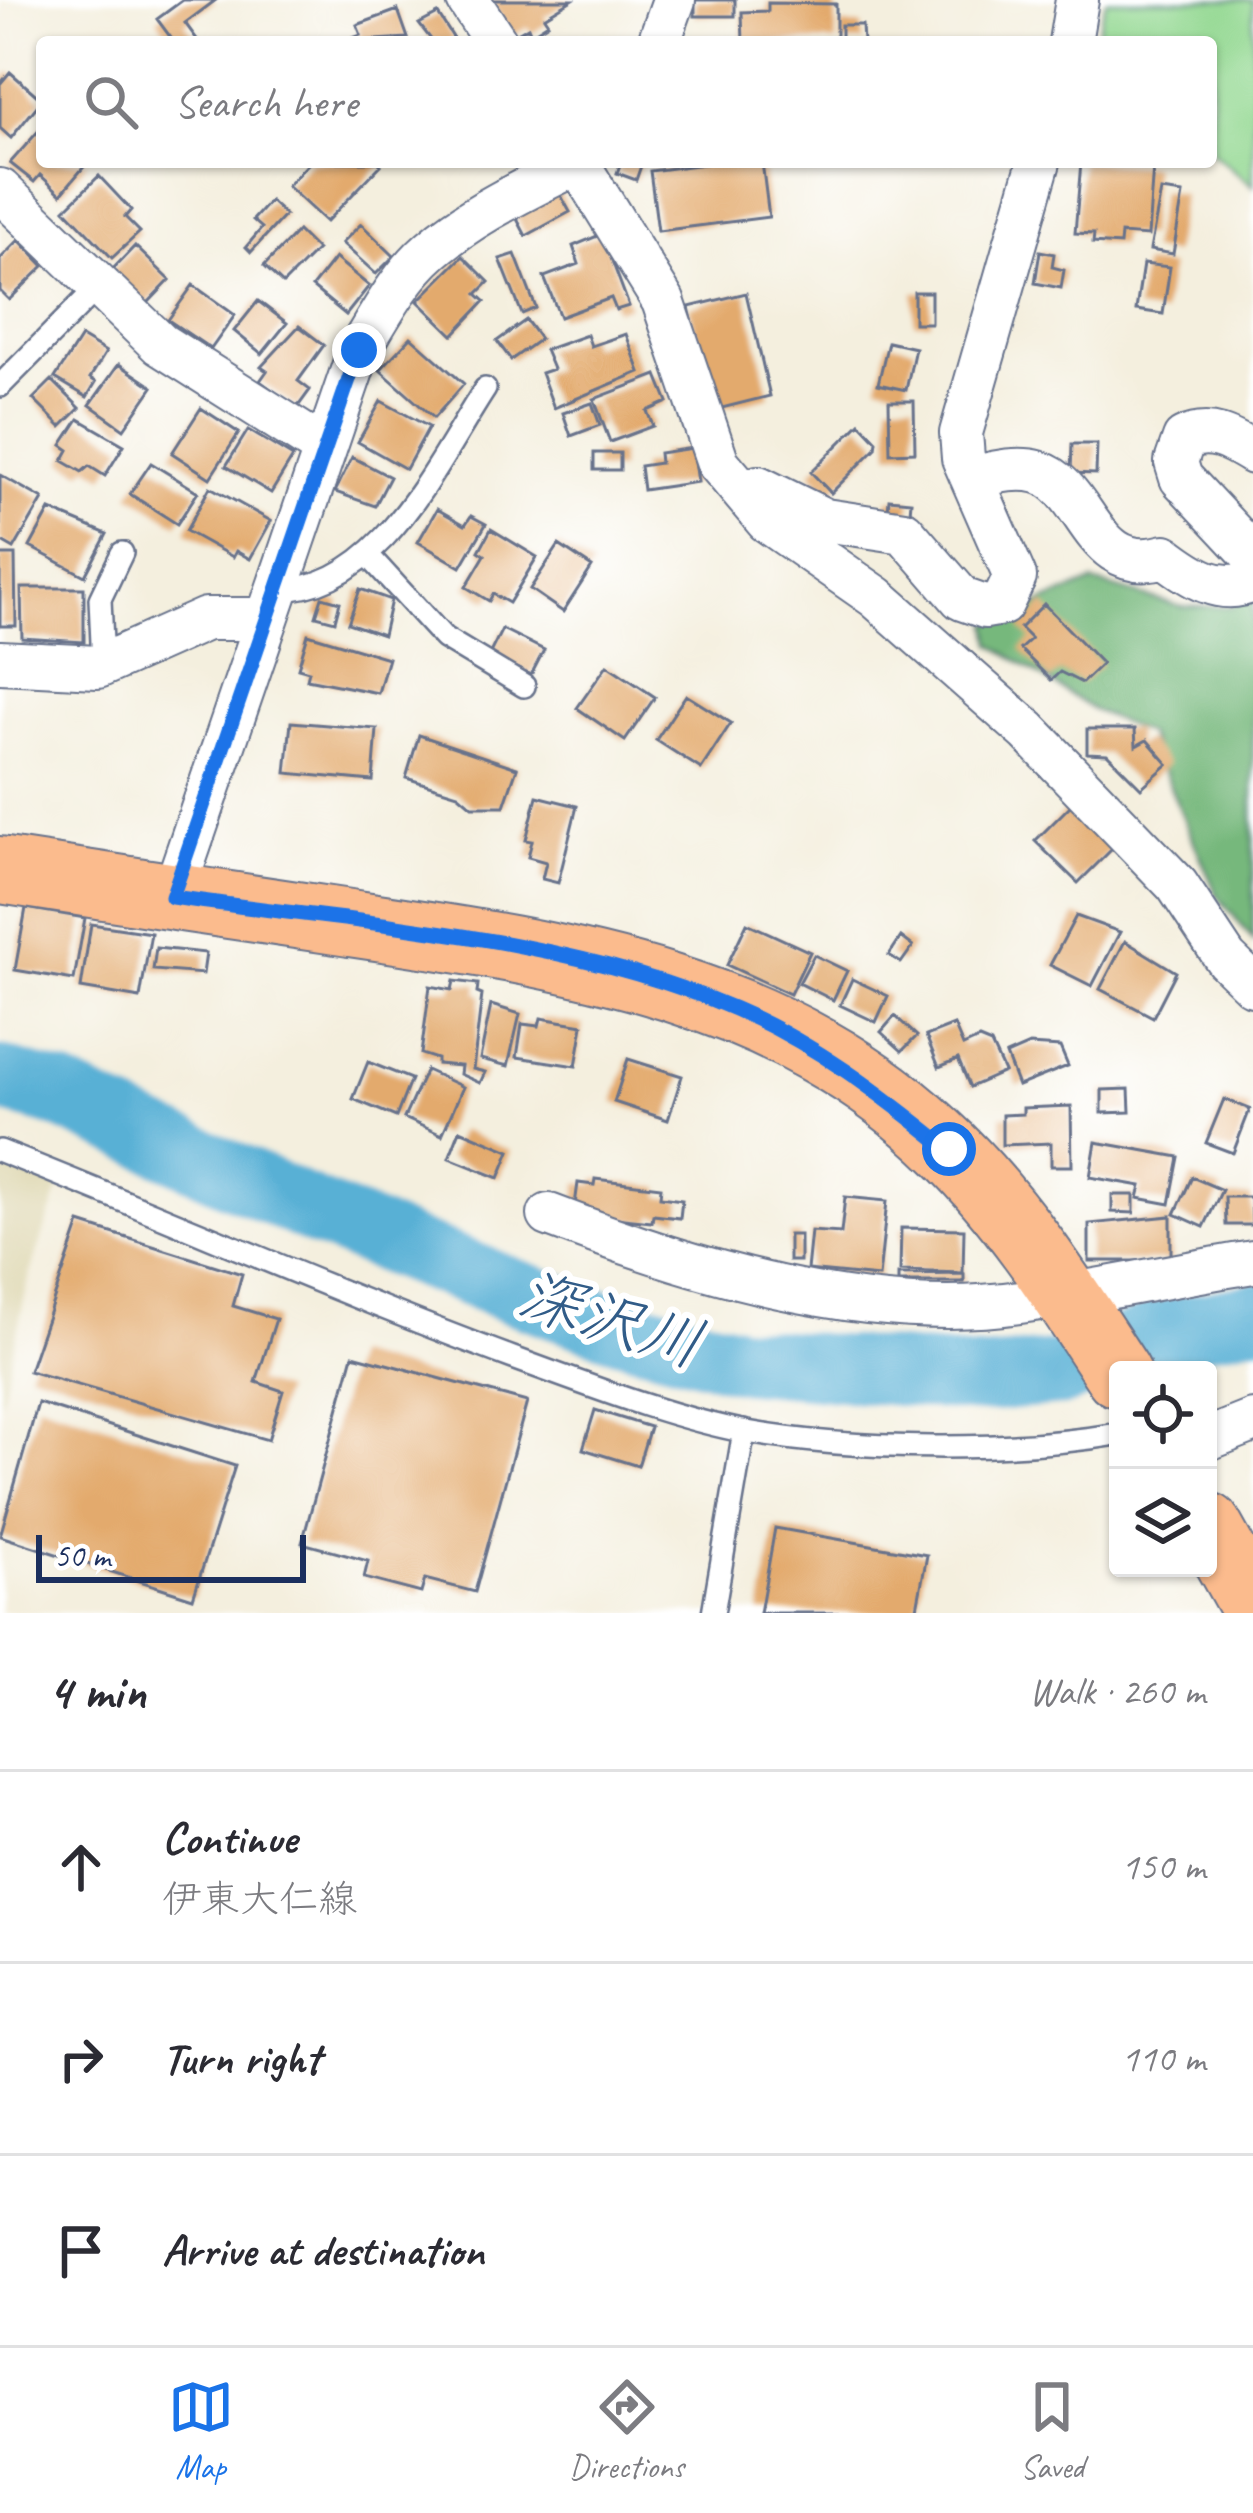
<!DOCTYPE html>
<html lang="en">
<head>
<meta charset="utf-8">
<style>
	body { margin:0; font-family:Caveat,"Klee One",sans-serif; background:#f2f2f3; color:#2b2b33 }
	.controls { position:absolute; right:36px; bottom:36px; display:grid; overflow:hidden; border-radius:12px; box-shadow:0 3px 9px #0004 }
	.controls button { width:108px; height:108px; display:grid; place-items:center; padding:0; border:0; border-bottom:3px solid #e1e1e2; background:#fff; color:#2b2b33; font:60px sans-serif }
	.scale { position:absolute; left:36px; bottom:30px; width:270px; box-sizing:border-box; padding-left:12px; border:6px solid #1b2f5e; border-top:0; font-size:33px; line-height:42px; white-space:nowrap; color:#1b2f5e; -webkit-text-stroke:9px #fff; paint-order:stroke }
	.stop { position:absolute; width:36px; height:36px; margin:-27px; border:9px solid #1a73e8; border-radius:50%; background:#fff }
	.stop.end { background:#1a73e8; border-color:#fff; box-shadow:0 3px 12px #0008 }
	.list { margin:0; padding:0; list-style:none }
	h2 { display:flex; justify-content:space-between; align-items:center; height:156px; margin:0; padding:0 48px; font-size:51px }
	h2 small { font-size:39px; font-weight:400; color:#7c7c81 }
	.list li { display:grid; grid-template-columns:78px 1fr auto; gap:36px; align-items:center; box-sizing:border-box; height:192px; padding:0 48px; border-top:3px solid #e1e1e2 }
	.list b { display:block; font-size:45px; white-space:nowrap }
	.list p { margin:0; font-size:39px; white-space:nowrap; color:#7c7c81 }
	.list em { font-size:39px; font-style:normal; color:#7c7c81 }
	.icon { flex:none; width:66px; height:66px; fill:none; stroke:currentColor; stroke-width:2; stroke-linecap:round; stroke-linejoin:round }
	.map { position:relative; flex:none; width:1253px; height:1613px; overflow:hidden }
	.search { position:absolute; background:#fff; box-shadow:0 3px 9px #0004; left:36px; right:36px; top:36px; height:132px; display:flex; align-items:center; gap:30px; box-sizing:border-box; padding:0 42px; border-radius:12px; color:#7c7c81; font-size:45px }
	.sheet { height:732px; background:#fff }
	nav { display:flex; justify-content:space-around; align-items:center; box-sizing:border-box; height:168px; border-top:3px solid #e1e1e2; background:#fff; font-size:33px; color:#7c7c81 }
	nav a { display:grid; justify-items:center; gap:6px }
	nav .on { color:#1a73e8 }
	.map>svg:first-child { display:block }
	.built { fill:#e2dcba }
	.green { fill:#93d891; stroke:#578478; stroke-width:3 }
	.forest { fill:#76b87b; stroke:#48746c; stroke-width:3 }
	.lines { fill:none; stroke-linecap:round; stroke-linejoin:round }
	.river { stroke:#59b0d5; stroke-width:66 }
	.building { fill:#e3aa6d }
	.lane-casing { stroke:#67728b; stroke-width:26 }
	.street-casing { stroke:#67728b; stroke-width:46 }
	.primary-casing { stroke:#67728b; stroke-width:70 }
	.lane { stroke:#fff; stroke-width:21 }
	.street { stroke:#fff; stroke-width:42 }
	.primary { stroke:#fbbb8d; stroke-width:66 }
	.route { stroke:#1a73e8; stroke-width:15 }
	.labels { text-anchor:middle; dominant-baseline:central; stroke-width:12; stroke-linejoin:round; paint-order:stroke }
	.water-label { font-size:63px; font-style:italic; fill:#315c88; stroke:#fff }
</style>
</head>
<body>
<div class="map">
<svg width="1253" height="1613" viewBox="0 0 1253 1613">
	<rect width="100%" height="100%" fill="#fff"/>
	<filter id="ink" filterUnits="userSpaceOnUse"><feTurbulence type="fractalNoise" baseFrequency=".00833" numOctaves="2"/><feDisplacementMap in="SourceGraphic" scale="24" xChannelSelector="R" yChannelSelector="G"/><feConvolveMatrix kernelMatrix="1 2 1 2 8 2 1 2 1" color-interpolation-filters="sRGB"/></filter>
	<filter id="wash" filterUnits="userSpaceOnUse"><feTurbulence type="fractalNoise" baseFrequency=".004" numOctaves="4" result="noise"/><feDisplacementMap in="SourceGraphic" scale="48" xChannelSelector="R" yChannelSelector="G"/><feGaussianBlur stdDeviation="2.7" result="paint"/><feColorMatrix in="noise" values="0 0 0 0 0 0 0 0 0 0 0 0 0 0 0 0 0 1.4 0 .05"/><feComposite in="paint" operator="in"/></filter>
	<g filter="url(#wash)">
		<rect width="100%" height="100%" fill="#f4efde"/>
		<path class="built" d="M0 1160 61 1183 30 1274 0 1407Z"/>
		<path class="green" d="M1106 0H1253V186L1211 151V42H1095Z"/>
		<path class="forest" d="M1093 582 1182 607 1233 606 1253 587V940L1217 895 1147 734 1093 710 992 644 989 624Z"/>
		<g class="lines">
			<path class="river" d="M0 1079 61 1096 314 1212 510 1290 622 1329 738 1359 980 1380 1064 1373 1159 1334 1253 1315"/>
		</g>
		<g id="blocks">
			<path class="building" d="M183 0H216L185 23 199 42H174L157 19Z
				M490 0H572L544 17 548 23 531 34 528 27 512 36Z
				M695 0H735V16H695Z
				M768 3 836 4V42H743L742 12 768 11Z
				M398 10 408 38 342 42 361 35 357 25Z
				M438 14 454 39 448 42H433L419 24Z
				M841 25H862L863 42H841Z
				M10 72 42 100 11 138 0 128V84Z
				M42 127V162H88L61 194 40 175 34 182 10 163Z
				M310 162H378L381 165 326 222 287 186Z
				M621 162 642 163 636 180 617 173Z
				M720 162H762L769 217 658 231 650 171Z
				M1081 162 1153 166 1148 236 1121 234 1120 245 1093 243 1094 234 1075 233Z
				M99 176 131 210 125 217 140 232 112 258 65 209Z
				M558 190 570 212 526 236 515 215Z
				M1161 191 1183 194 1173 254 1150 250Z
				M270 201 285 215 251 252 246 247 262 228 253 220Z
				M361 224 394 256 376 274 342 243Z
				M298 231 317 250 283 284 264 266Z
				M602 234 629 306 616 310 611 298 560 317 544 277 579 264 573 246Z
				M19 240 44 266 9 300 0 291V259Z
				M135 246 170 280 145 306 110 272Z
				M1040 251 1054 254 1052 267 1064 270 1061 288 1035 283Z
				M515 254 536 308 522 314 500 259Z
				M463 256 489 282 477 294 485 301 453 335 418 301Z
				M335 258 369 286 346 315 312 287Z
				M1143 264 1170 267 1163 314 1136 310Z
				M193 285 235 315 211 349 168 320Z
				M914 292H931V323H914Z
				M746 293 770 396 714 410 689 307Z
				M258 301 287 323 262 354 234 331Z
				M526 320 540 339 511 360 497 341Z
				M299 326 324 345 298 381 310 390 297 408 260 381 267 371 261 367Z
				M626 334 640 372 554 408 541 373 553 369 545 350 587 335 591 346Z
				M81 337 106 352 90 378 96 382 87 397 55 378Z
				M411 337 464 384 434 418 380 370Z
				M888 342 915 348 906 390 878 384Z
				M119 364 153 387 124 429 90 405Z
				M657 375 668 402 647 411 653 426 610 442 594 399Z
				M52 380 80 408 61 427 33 399Z
				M381 401 429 427 406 469 358 442Z
				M889 401H914L915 452 890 453Z
				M592 403 600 425 571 436 563 413Z
				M201 408 239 433 210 478 172 453Z
				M79 419 124 445 105 476 89 466 82 472 63 461 69 450 62 445Z
				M860 423 877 441 876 448 831 493 811 472Z
				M248 430 293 457 271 493 226 466Z
				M1072 444H1097L1096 474 1071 473Z
				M693 448 698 482 643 490 640 466 660 463 659 453Z
				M594 453H620V470H594Z
				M352 457 390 477 375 506 335 492Z
				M151 463 198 492 177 524 130 494Z
				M0 475 43 499 14 549 0 541Z
				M210 487 271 521 250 559 236 551 233 557 186 531Z
				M889 499 911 501 910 512 888 510Z
				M437 509 465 525 471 516 486 524 461 567 418 542Z
				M50 510 107 534 85 576 30 547Z
				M491 529 537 557 509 603 493 594 489 601 466 587 485 555 479 551Z
				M559 545 592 567 563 612 530 589Z
				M0 555H15L16 626H0Z
				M21 588H84V642L22 638Z
				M360 589 391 600 383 635 348 623Z
				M322 597 340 602 335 621 316 616Z
				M1044 604 1102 664 1082 683 1060 672 1051 680 1020 649 1031 639 1020 628Z
				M502 629 544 650 531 675 489 655Z
				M308 634 388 658 378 693 307 679 309 671 298 668Z
				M607 665 655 697 625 741 577 708Z
				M686 695 731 723 701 769 656 740Z
				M291 722 377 729 373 781 286 773Z
				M1087 729H1135L1136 746 1147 740 1168 764 1141 788 1107 754 1087 753Z
				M419 735 517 768 504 806H472L458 794 406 778Z
				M537 796 577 806 558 883 542 879 546 862 528 857 532 841 526 840Z
				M1072 804 1115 846 1078 883 1035 841Z
				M26 908 85 918 74 980 15 970Z
				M1076 916 1120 932 1092 986 1050 965Z
				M747 923 810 952 790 994 727 965Z
				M91 924 151 933 140 998 81 988Z
				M901 937 913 946 901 963 889 955Z
				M1125 941 1176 972 1153 1017 1100 989Z
				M156 948 206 953 203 974 153 970Z
				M814 955 847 971 833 1000 799 983Z
				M852 979 888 996 876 1022 840 1005Z
				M454 981 478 984 477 993 482 995 473 1069 485 1072 480 1083 460 1074 461 1066 437 1064V1059L421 1054 430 986 452 990Z
				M491 1005 520 1014 508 1066 480 1059Z
				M895 1016 917 1036 902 1051 881 1032Z
				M541 1018 583 1025 576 1066 517 1057 522 1024 539 1026Z
				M954 1025 963 1046 979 1039 991 1044 1004 1072 970 1087 958 1059 939 1067 926 1036Z
				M1029 1045 1060 1047 1068 1066 1018 1086 1006 1055Z
				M628 1059 682 1076 668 1120 614 1102Z
				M368 1062 411 1079 396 1117 353 1099Z
				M426 1070 463 1087 442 1135 404 1118Z
				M1129 1089 1130 1112 1102 1113V1090Z
				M1224 1099 1250 1109 1233 1153 1206 1143Z
				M1071 1106 1072 1166H1051V1143L1002 1145V1115L1023 1114V1108Z
				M460 1130 510 1151 499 1178 449 1158Z
				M1096 1142 1179 1157 1170 1204 1138 1198 1141 1186 1090 1177Z
				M1192 1177 1222 1190 1204 1227 1175 1214Z
				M595 1179 661 1187 660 1197 682 1200 680 1218 653 1215 652 1222 586 1215 587 1206 575 1205 578 1183 594 1185Z
				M1112 1195H1134V1213L1112 1212Z
				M845 1197 887 1201 879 1277 807 1270 811 1231 841 1233Z
				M1225 1197H1251L1252 1225H1226Z
				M1171 1216V1261H1089V1224Z
				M80 1223 242 1274 233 1306 276 1319 256 1382 283 1391 268 1440 29 1371Z
				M901 1228 964 1229 963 1273 900 1271Z
				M789 1235H800V1261H789Z
				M964 1274V1282H898V1275Z
				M353 1355 527 1402 475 1592 425 1579 421 1593 364 1578 368 1561 302 1543Z
				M38 1403 235 1466 193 1598 0 1536Z
				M595 1410 650 1427 638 1466 583 1449Z
				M775 1528 927 1555 916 1613H760Z"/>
		</g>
	</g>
	<g filter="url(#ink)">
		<use href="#blocks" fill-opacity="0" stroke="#67728b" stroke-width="3"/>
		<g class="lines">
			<defs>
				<path id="lane" d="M0 386 97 288
					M368 555 444 638 524 686
					M276 590C381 590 435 465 485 389
					M103 665 100 599 122 553
					M0 1151C172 1219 340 1294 513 1358 588 1385 668 1417 747 1432 853 1451 1012 1452 1118 1434
					M713 1613 744 1431"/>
				<path id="street" d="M468 0 496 42
					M659 42 674 0
					M1070 42 1077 0
					M577 162 663 301 718 463 767 521 876 597 1028 731 1177 885 1226 959 1253 985
					M0 190 160 344 324 448
					M1253 453C1230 439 1210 427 1184 439L1176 462 1181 478 1253 555
					M972 478C993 473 1017 466 1038 472 1089 487 1090 578 1165 556 1191 576 1220 596 1253 581
					M758 487 825 520 904 532 962 599 985 607 1002 604 1015 577 963 458 961 433 1039 162
					M0 662 98 667 206 619H266
					M172 897 359 350C380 316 400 277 431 250 473 213 529 188 579 162
					M549 1215C689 1269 867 1324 1020 1302 1098 1292 1175 1274 1253 1262
					M1208 1439 1253 1421"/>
				<path id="primary" d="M0 870C117 888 233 906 350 923 567 955 785 987 949 1149 1016 1215 1067 1296 1118 1374
					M1208 1526 1253 1606"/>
			</defs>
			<use href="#lane" class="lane-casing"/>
			<use href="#street" class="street-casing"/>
			<use href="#primary" class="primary-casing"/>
			<use href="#lane" class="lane"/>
			<use href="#street" class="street"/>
			<use href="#primary" class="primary"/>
		</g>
	</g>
	<g class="lines" filter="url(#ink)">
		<path class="route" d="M359 350 172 897C358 924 561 934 735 1009 813 1042 884 1096 949 1149"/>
	</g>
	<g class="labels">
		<g class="water-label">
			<text transform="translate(611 1320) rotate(17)">深沢川</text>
		</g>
	</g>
</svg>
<div class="controls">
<button><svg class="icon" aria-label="locate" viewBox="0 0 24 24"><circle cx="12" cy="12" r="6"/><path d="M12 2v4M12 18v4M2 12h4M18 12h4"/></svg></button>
<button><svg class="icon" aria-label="layers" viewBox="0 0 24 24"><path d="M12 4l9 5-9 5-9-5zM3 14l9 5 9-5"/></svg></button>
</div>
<div class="scale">50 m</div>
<div class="stop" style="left:949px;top:1149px"></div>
<div class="stop end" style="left:359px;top:350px"></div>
<div class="search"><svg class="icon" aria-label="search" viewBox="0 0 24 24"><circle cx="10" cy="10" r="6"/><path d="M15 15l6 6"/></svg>Search here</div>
</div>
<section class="sheet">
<h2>4 min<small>Walk · 260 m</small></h2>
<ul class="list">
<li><svg class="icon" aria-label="ahead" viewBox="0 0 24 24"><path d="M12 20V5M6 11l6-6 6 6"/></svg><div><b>Continue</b><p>伊東大仁線</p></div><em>150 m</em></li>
<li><svg class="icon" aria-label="right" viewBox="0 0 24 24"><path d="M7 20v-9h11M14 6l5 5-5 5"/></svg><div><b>Turn right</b></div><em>110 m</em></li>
<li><svg class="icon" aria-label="arrive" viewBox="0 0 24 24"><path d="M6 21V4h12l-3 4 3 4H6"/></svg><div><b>Arrive at destination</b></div></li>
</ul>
</section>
<nav>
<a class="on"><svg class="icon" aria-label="map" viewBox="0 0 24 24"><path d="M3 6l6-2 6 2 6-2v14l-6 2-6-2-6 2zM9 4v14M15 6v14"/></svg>Map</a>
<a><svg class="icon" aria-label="directions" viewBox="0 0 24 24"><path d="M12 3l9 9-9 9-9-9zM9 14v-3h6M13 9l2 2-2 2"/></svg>Directions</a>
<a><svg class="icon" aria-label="saved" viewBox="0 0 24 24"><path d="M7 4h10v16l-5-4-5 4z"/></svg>Saved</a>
</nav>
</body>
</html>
